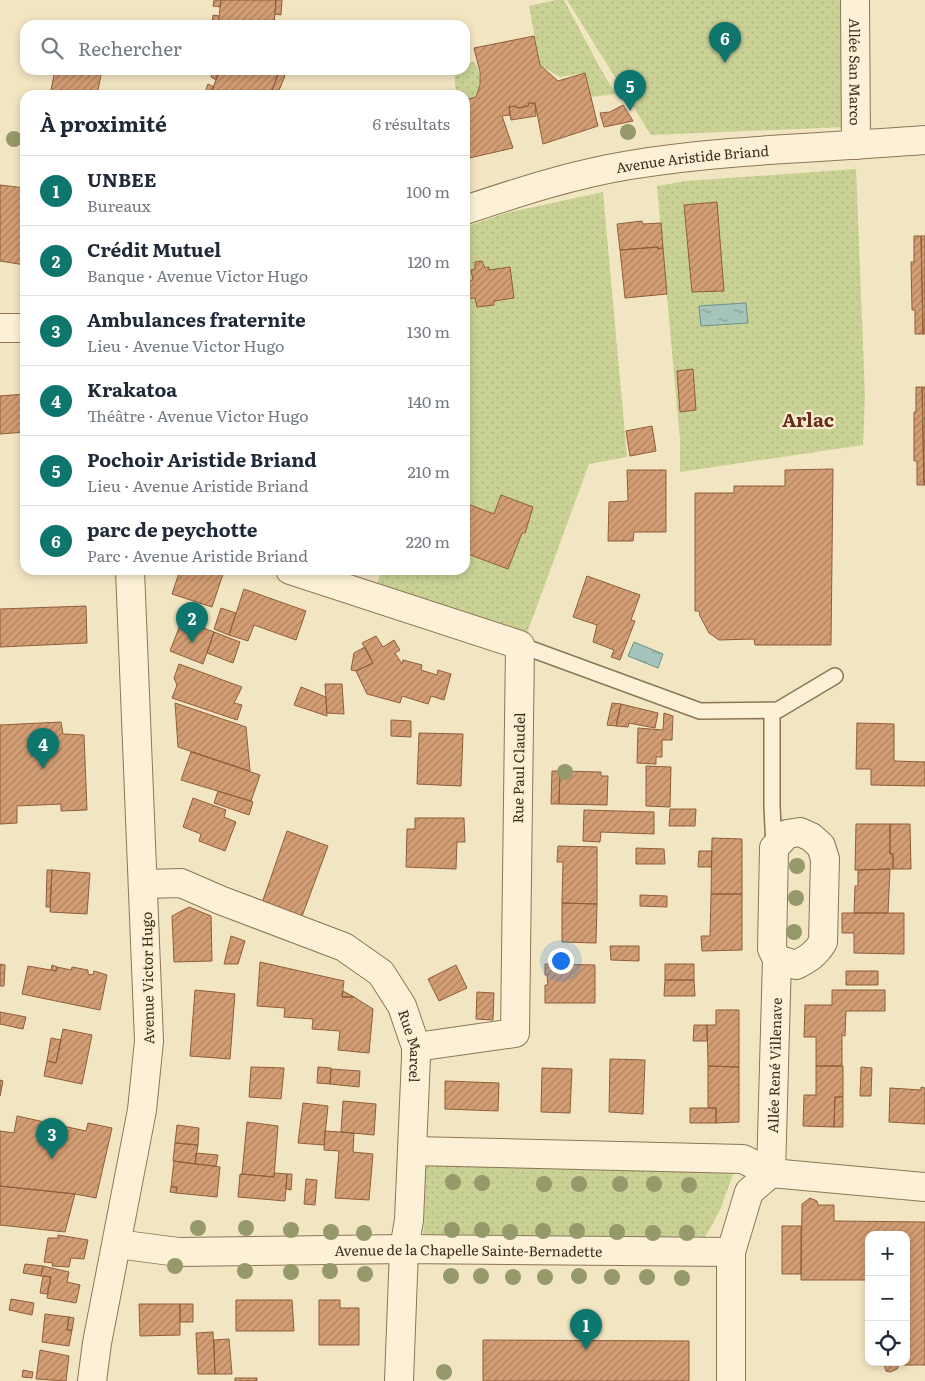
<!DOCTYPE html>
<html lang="fr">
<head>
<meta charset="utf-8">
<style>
	body { margin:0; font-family:Literata,serif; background:#f2f2f3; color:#1f2937 }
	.controls { position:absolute; right:15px; bottom:15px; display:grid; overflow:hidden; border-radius:10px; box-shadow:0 2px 8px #0003 }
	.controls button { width:45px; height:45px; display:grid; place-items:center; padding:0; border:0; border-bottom:1px solid #e0e1e3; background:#fff; color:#1f2937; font:25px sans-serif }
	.you { position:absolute; left:560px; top:960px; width:18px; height:18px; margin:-12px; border:4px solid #fff; border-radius:50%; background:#1a73e8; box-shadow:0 0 0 8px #1a73e833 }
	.badge { display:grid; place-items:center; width:32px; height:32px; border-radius:50%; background:#0f766e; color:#fff; font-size:16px; font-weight:700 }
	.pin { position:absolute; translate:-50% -41px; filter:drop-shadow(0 1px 2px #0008) }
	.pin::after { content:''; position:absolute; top:26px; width:18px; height:15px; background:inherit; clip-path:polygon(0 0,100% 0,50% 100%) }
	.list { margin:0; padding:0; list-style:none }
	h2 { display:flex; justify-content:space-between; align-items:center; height:65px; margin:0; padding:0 20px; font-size:21px }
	h2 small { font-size:16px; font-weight:400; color:#747a83 }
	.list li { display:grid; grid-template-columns:32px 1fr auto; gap:15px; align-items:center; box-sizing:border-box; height:70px; padding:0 20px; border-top:1px solid #e0e1e3 }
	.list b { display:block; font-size:19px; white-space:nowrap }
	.list p { margin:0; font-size:16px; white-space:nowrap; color:#747a83 }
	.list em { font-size:16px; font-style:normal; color:#747a83 }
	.icon { flex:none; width:28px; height:28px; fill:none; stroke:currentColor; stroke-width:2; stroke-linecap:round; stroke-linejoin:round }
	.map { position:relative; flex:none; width:925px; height:1381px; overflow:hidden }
	.search { position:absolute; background:#fff; box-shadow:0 2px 8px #0003; left:20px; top:20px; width:450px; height:55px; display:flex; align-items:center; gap:12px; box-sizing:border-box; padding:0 18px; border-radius:15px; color:#747a83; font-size:19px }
	.panel { position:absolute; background:#fff; box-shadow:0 2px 8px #0003; left:20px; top:90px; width:450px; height:485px; border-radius:15px }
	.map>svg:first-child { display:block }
	.park { fill:url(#park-dots) }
	.water { fill:url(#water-ripples); stroke:#6a948a }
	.building { fill:url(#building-hatch); stroke:#8f5e3b }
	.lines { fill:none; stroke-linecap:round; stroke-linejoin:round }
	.service-casing { stroke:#8e7557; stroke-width:18 }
	.minor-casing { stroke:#8e7557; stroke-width:30 }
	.tertiary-casing { stroke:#8e7557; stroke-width:30 }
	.service { stroke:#fcf1d6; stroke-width:15 }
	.minor { stroke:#fcf1d6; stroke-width:28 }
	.tertiary { stroke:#fcf1d6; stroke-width:28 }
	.tree { fill:#969969 }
	.labels { text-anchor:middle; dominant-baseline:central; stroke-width:4.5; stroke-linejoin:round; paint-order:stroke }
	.street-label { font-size:14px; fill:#3c2d1d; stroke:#f9eed2 }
	.district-label { font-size:19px; font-weight:bold; fill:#6d2c18; stroke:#f9eed2 }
</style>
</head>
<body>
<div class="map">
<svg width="925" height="1381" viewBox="0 0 925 1381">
	<defs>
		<pattern id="park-dots" width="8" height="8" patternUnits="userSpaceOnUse" patternTransform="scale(1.25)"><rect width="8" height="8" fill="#c9d195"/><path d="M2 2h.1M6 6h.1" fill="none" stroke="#aeb480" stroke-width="1.8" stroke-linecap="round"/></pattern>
		<pattern id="water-ripples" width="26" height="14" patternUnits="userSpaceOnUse" patternTransform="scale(1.25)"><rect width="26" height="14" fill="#a5c4bc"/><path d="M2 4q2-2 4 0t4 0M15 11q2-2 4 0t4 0" fill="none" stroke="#88a098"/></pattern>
		<pattern id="building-hatch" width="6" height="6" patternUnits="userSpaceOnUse" patternTransform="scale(1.25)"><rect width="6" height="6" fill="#d49e74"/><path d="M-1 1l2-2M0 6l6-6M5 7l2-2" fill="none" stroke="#ad815f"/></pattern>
	</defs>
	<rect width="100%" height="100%" fill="#f2e5c2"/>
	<path class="park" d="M556 0H564L600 68 616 94 591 97 585 73 560 77 540 65 529 6Z
		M567 0H840L845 127 651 135Z
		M475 62C481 75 481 83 476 97L465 100V95H456L454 70H465V63Z
		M856 169 865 396 863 445 680 472V440L657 186 686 181Z
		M603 192 627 457 589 464 526 636 377 583 382 570H465V227L506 213Z
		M425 1162 735 1169 720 1210 700 1247 423 1245Z"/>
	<path class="water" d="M746 303 748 323 701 326 699 306Z
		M634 642 663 654 658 668 628 656Z"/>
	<path class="building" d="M214 0H221L220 7 213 6Z
		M221 0H276L274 25H218Z
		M276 0H282L281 15 275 14Z
		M213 15 219 16 218 25H212Z
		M534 36 540 65 558 81 585 73 598 126 543 144 535 103H529L528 106 518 108 515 106 509 107 510 115 502 116 513 148 465 159V100L476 97 480 85V72L474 48Z
		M55 70H102L97 95H50Z
		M214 70H220L216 80 211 77Z
		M220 70H280L270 95H210Z
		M279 72 285 76 277 95H270Z
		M208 84 214 87 210 95H204Z
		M529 103H535L536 116 511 120 509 107 515 106 518 108 528 106Z
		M623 105 633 121 604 127 600 113 610 112Z
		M0 185 25 188V265L0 261Z
		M717 202 724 291 692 292 684 205Z
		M642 221 643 224 661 223 663 248 658 249V247L620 250 617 224Z
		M914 236H921L923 334H915V310H912L911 262H914Z
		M921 236H925V334H923Z
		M658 247V249L663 248 667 294 625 298 620 250Z
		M482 261 485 268 489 267V270L510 267 514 298 494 301V305L477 307 475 298 465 299V281L473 280 471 270 475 269V262Z
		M693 369 696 410 680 412 677 371Z
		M916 387H922L924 485H917V461H914V412H916Z
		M922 387H925V485H924Z
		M25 394V432L0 434V396Z
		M652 426 656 451 630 456 626 431Z
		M833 469 831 645H755L754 639 719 640 709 633 700 616 699 611H695V493H734V486H785V470Z
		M627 470H666V532H634L633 541H608L609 502 628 501Z
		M501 495 533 507 525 533H522L508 569 465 553V503L494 514Z
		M180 570 224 571 212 607 172 594Z
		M587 576 640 595 631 620 635 621 620 660 611 657 614 650 593 642 597 625 573 617Z
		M244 589 306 611 296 640 254 625 248 641 229 635Z
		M86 606 87 643 0 647V609Z
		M221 608 236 613 229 635 214 629Z
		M182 620 214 632 203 664 170 651Z
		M214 632 240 642 233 663 207 653Z
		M376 636 383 647 394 640 400 650 395 653 402 664 403 660 422 665 421 670 437 675 438 670 451 674 444 700 431 696 428 704 402 696 400 703 367 694 356 671 373 663 362 643Z
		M365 647 373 663 356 671 351 670 354 653Z
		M179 664 242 687 234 703 242 705 237 720 172 698 177 685 174 678Z
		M325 684H342L344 714 327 713Z
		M301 687 326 697 327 716 294 705Z
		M175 703 246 727 250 771 178 747Z
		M612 703 621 704 616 726 607 725Z
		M621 704 658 713 655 728 629 723 628 727 616 726Z
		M664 713 673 716 672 740H662V757H656V764L637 763 638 728 663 730Z
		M391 720 411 721V737L391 736Z
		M61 722 63 734 84 735 87 810 61 811V804L17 806V823L0 824V725Z
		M857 723 894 724V761L925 762V786L871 785V769H856Z
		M419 733 463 734 461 786 417 784Z
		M191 752 260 775 251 801 181 780Z
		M646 766 671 767 670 807 646 806Z
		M552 771H560L559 804H551Z
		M560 771 601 772V776H608L607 805 559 804Z
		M218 791 253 802 249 815 214 803Z
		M193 798 226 810 224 817 236 822 225 851 199 841 201 834 183 827Z
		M670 809H696L695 826H669Z
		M584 810 654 812V834L601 832 600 842 583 841Z
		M415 818H464L465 842H457L456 869 406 867 407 829H415Z
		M856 824H890V854H893V869L855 870Z
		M890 824H910L911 869H893V854H890Z
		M287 831 328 846 301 919 262 903Z
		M712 838 742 839V894H711Z
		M558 846 597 847V904L562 903 563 862H557Z
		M636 848 664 849 665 864H636Z
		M699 851H712L711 867H698Z
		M890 869 888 913H854L855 886H858V870Z
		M47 870H52L50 907H46Z
		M52 870 90 873 87 914 50 912Z
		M711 894H742V950L702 951 701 936H710Z
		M640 895 667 896V907L640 906Z
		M562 903 597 904 596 943 562 942Z
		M189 907 211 916 212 961 174 962 172 916Z
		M842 913H904V954L854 953V933H842Z
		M231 936 245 941 238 964H224Z
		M610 946H639V961L611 960Z
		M260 962 344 981 342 997H354L373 1009 369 1053 338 1050 340 1031 312 1029 313 1019 284 1017 285 1008 257 1006Z
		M0 964 5 965 4 986H0Z
		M545 964 595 965V1003H545V985H548L547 975H545Z
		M665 964H694V980H665Z
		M52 965 57 967 56 971 51 970Z
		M456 965 467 988 439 1001 428 979Z
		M28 966 56 971 57 967 71 970 72 967 88 970V974L93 975 94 971 107 975 100 1010 22 994Z
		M846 971H878V985H846Z
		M665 980H694L695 996H664Z
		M195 990 235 994 230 1059 190 1056Z
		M832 990H885V1011H846L845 1036 842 1035V1066H816V1037H804L805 1005H832Z
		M343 991 354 997H342Z
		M477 992 494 993 493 1020 476 1019Z
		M716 1010H739V1067L708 1066 707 1025H716Z
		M0 1012 26 1017 23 1029 0 1024Z
		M694 1025H707V1041H693Z
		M63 1029 92 1035 82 1084 44 1076 47 1061 56 1063Z
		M51 1038 61 1040 56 1063 47 1061Z
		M610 1059 645 1060 643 1114 609 1112Z
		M708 1066 739 1067V1122L716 1123V1108H708Z
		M816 1066H843V1097H835L834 1127 803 1126 804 1095H816Z
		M251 1067 284 1068 281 1099 249 1097Z
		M318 1067 331 1068 330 1084 317 1083Z
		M861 1067 872 1068 871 1096H860Z
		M542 1068 572 1069 570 1113 541 1112Z
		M331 1069 360 1071 359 1087 330 1084Z
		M0 1080 3 1081 0 1096Z
		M445 1081 499 1083 498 1111 445 1109Z
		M921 1087 925 1088V1124L889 1122 890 1088 921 1090Z
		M835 1097H843V1127H834Z
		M343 1101 376 1104 374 1135 341 1132Z
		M303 1103 328 1106 324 1145 298 1143Z
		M690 1108H716V1123H690Z
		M17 1116 86 1131 88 1123 112 1128 96 1198 75 1194 0 1186V1131L14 1133Z
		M247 1122 278 1126 274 1177 242 1174Z
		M177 1125 199 1128 198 1145 175 1143Z
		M325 1131 354 1133 353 1152 373 1154 369 1200 335 1198 339 1151 324 1150Z
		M175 1143 198 1145 195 1164 173 1161Z
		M196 1153 218 1155 216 1166 195 1164Z
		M174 1161 220 1167 217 1197 176 1193 177 1187H171Z
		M275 1173 287 1174 285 1201 238 1197 240 1174 274 1177Z
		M287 1174H292L291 1190 286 1189Z
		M306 1179 317 1180 315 1205 304 1204Z
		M0 1186 75 1194 65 1232 0 1225Z
		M171 1187H177L176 1193 170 1192Z
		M810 1198 817 1201 818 1205H834V1221L925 1222V1365H899L897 1369 890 1372 886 1371 884 1364H882V1362H906V1235H869V1280H801L802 1204Z
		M782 1226H801V1274H782Z
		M58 1235 88 1240 84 1259 71 1258 69 1267 52 1266 53 1263 44 1262 48 1238H58Z
		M25 1264 43 1266 41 1276 23 1273Z
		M43 1266 69 1272 67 1282 80 1285 76 1303 47 1298 51 1277 41 1276Z
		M43 1276 51 1277 47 1294 40 1293Z
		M11 1299 34 1303 32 1315 9 1310Z
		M236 1300H292L294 1331H236Z
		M319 1300H340V1308H359V1345H319Z
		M139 1304H180V1335L140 1336Z
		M180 1304H193V1322H180Z
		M45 1314 69 1317 67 1330H72L69 1346 42 1342Z
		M69 1317 74 1318 72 1330H67Z
		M213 1332 215 1374H198L196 1333Z
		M229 1339 232 1374H215L214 1340Z
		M483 1340 689 1341V1381H483Z
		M40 1350 69 1356 66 1381 36 1379Z
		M23 1370 33 1372 32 1378 22 1377Z
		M235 1378H257V1381H235Z"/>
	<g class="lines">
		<defs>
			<path id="service" d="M520 645 700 711 778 710 835 676
				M772 710V806L774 848"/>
			<g id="minor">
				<path id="s1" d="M855 0 856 145"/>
				<path d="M290 570 520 645 515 1033 416 1047"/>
				<path id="s2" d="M144 884 181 883 220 900 344 947 381 973 402 1006 416 1047V1057L409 1220 404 1249 399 1381"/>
				<path id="s3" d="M413 1151 743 1159 771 1173 777 959 772 949 774 848 787 834 800 832 811 837 821 846 825 859 823 942C816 954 808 959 796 965L777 959"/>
				<path id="s4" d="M117 1244 178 1252 404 1249 731 1252 749 1192 771 1173 925 1187"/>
				<path d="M731 1381V1252"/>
			</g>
			<g id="tertiary">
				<path id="s5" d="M465 210C519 192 574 174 630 165 727 149 827 148 925 140"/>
				<path d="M0 328H25"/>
				<path d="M92 1381 97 1343 142 1110 149 1041 130 570"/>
			</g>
		</defs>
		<use href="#service" class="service-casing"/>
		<use href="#minor" class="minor-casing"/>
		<use href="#tertiary" class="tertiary-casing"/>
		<use href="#service" class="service"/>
		<use href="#minor" class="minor"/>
		<use href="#tertiary" class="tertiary"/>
	</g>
	<g class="tree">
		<circle cx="628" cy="132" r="8"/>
		<circle cx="14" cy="139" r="8"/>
		<circle cx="565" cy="772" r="8"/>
		<circle cx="797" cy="866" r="8"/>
		<circle cx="796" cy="898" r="8"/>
		<circle cx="794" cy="932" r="8"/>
		<circle cx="453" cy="1182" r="8"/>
		<circle cx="482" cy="1183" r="8"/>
		<circle cx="544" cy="1184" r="8"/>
		<circle cx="579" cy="1184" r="8"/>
		<circle cx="620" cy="1184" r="8"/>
		<circle cx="654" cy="1184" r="8"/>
		<circle cx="689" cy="1185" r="8"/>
		<circle cx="198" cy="1228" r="8"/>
		<circle cx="246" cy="1228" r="8"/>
		<circle cx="291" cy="1230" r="8"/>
		<circle cx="452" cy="1230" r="8"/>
		<circle cx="482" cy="1230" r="8"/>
		<circle cx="543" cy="1231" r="8"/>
		<circle cx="577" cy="1231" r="8"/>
		<circle cx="331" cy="1232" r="8"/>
		<circle cx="510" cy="1232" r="8"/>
		<circle cx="617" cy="1232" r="8"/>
		<circle cx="364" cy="1233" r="8"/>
		<circle cx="653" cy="1233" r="8"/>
		<circle cx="687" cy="1233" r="8"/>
		<circle cx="175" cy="1266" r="8"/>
		<circle cx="245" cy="1271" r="8"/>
		<circle cx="330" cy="1271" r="8"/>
		<circle cx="291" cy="1272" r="8"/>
		<circle cx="365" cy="1274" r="8"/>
		<circle cx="451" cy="1276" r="8"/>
		<circle cx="481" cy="1276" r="8"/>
		<circle cx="579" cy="1276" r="8"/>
		<circle cx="513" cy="1277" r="8"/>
		<circle cx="545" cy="1277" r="8"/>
		<circle cx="612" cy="1277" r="8"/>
		<circle cx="647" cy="1277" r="8"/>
		<circle cx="682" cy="1278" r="8"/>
		<circle cx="444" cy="1372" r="8"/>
	</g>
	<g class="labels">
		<g class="street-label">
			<text stroke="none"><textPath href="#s1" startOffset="72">Allée San Marco</textPath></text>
			<text stroke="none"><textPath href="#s5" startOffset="234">Avenue Aristide Briand</textPath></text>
			<text transform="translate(518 768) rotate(-89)">Rue Paul Claudel</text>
			<text transform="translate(147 978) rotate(-91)">Avenue Victor Hugo</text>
			<text stroke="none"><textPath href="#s2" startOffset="338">Rue Marcel</textPath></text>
			<text stroke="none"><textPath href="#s3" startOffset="469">Allée René Villenave</textPath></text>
			<text stroke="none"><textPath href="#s4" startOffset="352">Avenue de la Chapelle Sainte-Bernadette</textPath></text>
		</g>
		<g class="district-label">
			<text x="808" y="419">Arlac</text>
		</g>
	</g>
</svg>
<div class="controls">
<button>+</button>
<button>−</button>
<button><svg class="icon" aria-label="locate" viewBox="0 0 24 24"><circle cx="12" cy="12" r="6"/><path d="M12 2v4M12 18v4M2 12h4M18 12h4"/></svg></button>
</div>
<div class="you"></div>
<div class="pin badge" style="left:586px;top:1350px">1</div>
<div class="pin badge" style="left:192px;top:643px">2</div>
<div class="pin badge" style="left:52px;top:1159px">3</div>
<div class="pin badge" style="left:43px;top:769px">4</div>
<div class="pin badge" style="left:630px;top:111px">5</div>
<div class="pin badge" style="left:725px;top:63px">6</div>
<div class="search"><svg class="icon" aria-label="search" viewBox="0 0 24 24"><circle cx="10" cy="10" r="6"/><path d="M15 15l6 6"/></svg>Rechercher</div>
<section class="panel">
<h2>À proximité<small>6 résultats</small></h2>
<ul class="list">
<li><span class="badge">1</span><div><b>UNBEE</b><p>Bureaux</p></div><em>100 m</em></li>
<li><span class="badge">2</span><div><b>Crédit Mutuel</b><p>Banque · Avenue Victor Hugo</p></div><em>120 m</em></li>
<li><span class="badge">3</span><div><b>Ambulances fraternite</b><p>Lieu · Avenue Victor Hugo</p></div><em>130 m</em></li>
<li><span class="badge">4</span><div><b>Krakatoa</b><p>Théâtre · Avenue Victor Hugo</p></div><em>140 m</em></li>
<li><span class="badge">5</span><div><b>Pochoir Aristide Briand</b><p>Lieu · Avenue Aristide Briand</p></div><em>210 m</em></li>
<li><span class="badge">6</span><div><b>parc de peychotte</b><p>Parc · Avenue Aristide Briand</p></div><em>220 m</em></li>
</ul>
</section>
</div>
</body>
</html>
